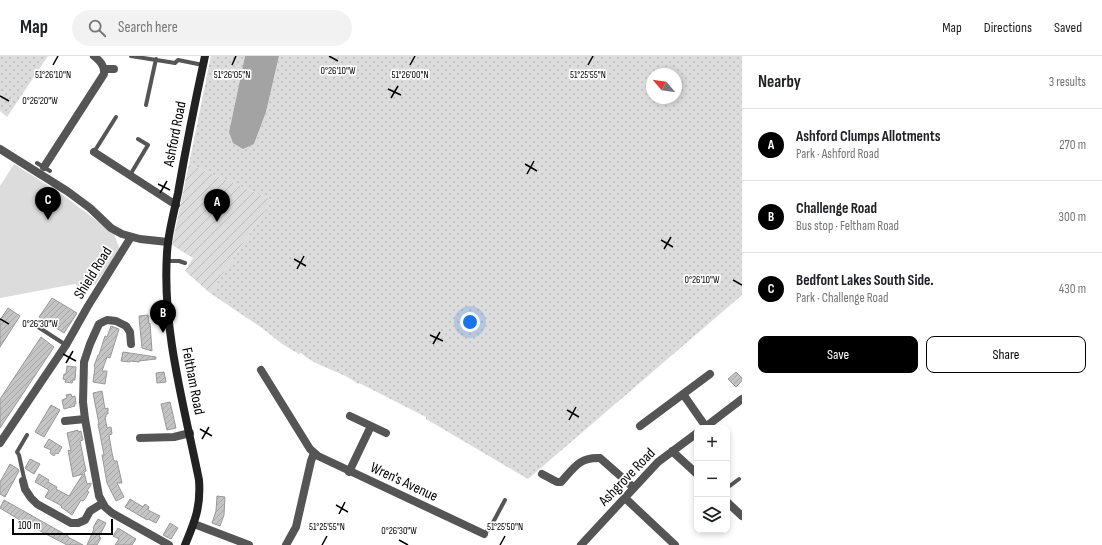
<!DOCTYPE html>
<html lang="en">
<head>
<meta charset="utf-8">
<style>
	body { margin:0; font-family:"Sofia Sans Condensed",sans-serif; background:#f2f2f2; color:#202124 }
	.controls { position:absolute; right:12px; bottom:12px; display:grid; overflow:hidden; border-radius:8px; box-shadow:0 2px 6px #0003 }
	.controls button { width:36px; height:36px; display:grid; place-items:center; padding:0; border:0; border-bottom:1px solid #e0e0e0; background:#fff; color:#202124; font:20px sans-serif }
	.compass { position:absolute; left:646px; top:12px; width:36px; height:36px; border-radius:50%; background:#fff; box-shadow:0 2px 6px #0003; rotate:299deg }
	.scale { position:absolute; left:12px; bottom:10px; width:101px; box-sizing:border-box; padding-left:4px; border:2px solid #000; border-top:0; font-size:11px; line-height:14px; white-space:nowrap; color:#000; -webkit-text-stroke:3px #fff; paint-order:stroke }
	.you { position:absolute; left:470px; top:266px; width:14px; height:14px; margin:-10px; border:3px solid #fff; border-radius:50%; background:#1a73e8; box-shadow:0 0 0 6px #1a73e833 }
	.badge { display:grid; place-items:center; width:26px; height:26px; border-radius:50%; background:#000; color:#fff; font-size:13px; font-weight:700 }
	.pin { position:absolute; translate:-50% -33px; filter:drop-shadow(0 1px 2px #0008) }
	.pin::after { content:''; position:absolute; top:21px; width:14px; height:12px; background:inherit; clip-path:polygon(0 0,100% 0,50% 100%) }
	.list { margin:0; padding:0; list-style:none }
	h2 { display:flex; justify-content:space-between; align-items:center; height:52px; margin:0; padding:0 16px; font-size:17px }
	h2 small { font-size:13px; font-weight:400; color:#757577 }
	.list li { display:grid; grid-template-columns:26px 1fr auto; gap:12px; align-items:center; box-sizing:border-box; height:72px; padding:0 16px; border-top:1px solid #e0e0e0 }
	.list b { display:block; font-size:15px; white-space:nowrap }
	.list p { margin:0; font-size:13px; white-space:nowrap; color:#757577 }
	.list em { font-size:13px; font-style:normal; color:#757577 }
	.actions { display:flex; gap:8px; padding:12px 16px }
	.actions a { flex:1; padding:9px 0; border:1px solid #000; border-radius:8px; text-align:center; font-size:14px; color:#000 }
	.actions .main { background:#000; color:#fff }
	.icon { flex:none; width:22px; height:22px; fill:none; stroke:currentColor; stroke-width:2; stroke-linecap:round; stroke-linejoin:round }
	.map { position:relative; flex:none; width:742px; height:489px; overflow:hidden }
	header { display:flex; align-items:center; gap:24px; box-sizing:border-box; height:56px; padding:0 20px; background:#fff; border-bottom:1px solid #e0e0e0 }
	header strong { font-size:19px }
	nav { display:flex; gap:22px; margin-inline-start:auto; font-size:14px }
	.search { width:280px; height:36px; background:#f2f2f2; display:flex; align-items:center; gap:10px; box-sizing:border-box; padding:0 14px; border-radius:22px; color:#757577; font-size:15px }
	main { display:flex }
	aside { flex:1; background:#fff }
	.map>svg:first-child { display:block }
	.grass { fill:url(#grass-dots); fill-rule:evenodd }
	.park { fill:#dcdcdc }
	.garden { fill:url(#garden-furrows) }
	.water { fill:#a3a3a3 }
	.building { fill:url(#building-hatch); stroke:#999 }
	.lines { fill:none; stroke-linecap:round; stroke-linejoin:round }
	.lane { stroke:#555; stroke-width:4 }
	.street { stroke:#555; stroke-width:8 }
	.secondary { stroke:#222; stroke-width:8 }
	.ticks { fill:none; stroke:#000; stroke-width:1.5 }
	.labels { text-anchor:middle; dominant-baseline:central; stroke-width:3.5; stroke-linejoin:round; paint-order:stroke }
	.street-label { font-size:15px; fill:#000; stroke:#fff }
	.ticks-label { font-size:10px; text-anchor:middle; fill:#000; stroke:#fff; stroke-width:3.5; stroke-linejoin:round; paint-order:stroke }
</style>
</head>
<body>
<header>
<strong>Map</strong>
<div class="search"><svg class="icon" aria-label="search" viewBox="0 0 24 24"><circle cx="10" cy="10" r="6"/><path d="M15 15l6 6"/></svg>Search here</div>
<nav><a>Map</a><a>Directions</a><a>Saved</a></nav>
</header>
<main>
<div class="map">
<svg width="742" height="489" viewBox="0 0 742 489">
	<defs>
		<pattern id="grass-dots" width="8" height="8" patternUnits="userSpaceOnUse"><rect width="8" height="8" fill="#dcdcdc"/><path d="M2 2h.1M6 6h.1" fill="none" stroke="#bbb" stroke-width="1.8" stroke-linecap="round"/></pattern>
		<pattern id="garden-furrows" width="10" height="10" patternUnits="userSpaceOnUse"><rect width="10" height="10" fill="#dcdcdc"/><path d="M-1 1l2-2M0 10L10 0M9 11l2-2" fill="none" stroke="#bbb"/></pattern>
		<pattern id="building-hatch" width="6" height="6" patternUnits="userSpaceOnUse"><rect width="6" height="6" fill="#c4c4c4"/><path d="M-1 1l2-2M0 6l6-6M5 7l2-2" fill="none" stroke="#a7a7a7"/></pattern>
	</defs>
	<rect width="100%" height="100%" fill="#fff"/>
	<path class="grass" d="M0 0H48L7 61 0 55Z
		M211 0H245L229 76 254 88 266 56 279 0H742V239L528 423 426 363V361L359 327 358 328C340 314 318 312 301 297L299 298 282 288 262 272 210 237 272 144 189 108ZM652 18H676V42H652Z"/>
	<path class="park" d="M14 108 63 139 114 178 120 194 95 229 90 226 84 234 75 228 0 242V130Z"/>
	<path class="garden" d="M189 108 272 144 210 237 185 215 193 202 172 189Z"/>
	<path class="water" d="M245 0H279L266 56 254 88 243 93 233 87 229 76Z"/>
	<path class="building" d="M52 242 77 257 64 277 39 261Z
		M8 252 20 260 0 291V264Z
		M148 259 149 268 150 267 152 295 142 292 140 272 139 260Z
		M111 270 119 273 110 302 107 301 102 315H107L105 328 93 326 95 311 94 310 98 299H99L105 280 107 281Z
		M41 281 54 291 0 372V343Z
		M123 296 156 301V303L139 305V306L130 305V306L121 305Z
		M67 310 76 311 75 324H73L72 327 65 326 66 324 63 323 64 318H66Z
		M164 316 166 326 157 327 156 317Z
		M736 316 742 322V325L736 331 728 323Z
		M102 335 105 353 108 352V358H106V361H105L107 372 111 371 112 378 109 379 112 397 114 405H117L122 427H117L124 441 116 445 107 427 102 399H104L98 368H99L93 337Z
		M71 338 72 341 75 340 76 348H74L75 350 64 353 62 344 67 342 66 339Z
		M170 346 176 372 167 374 161 348Z
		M51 349 60 354 44 381 35 376Z
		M78 374V376L81 375 83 384 80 385 86 415 84 416 87 428 91 427V429L87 435 89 436 85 443 83 445 81 444 72 459 61 451 62 450 45 441 49 434 35 426 39 418 49 424 48 426 57 431 56 433 69 440 83 418 73 421 68 394 71 395 67 377Z
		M49 383 62 391 58 398 56 397 54 400 50 397 51 394 44 391Z
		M30 403 40 408 34 418 26 413 25 412Z
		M10 408 18 413 19 415 5 441 0 438V426Z
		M217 440 225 441 224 459 220 470 212 467 216 455Z
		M130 443 143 451 145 448 149 451 148 454 160 460 156 467 148 463 147 464 125 451Z
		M4 444 68 480V481L83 489H67L23 466 0 452Z
		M98 463 106 467 99 481 101 482 97 489H87L94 473 93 472Z
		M170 467 178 472 171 483 163 479Z
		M118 472 136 483 132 489H115L119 483 113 480Z"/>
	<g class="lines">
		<path class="lane" d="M131 0 169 6 175 7 178 4 203 9
			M146 49 156 3
			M94 96 116 61
			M37 107 50 115
			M130 119 148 89 138 83
			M167 205H179L185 207
			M35 269 66 289
			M23 425 24 422 19 399 17 396 27 379
			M727 432 739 423
			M484 478 490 472 505 444"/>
		<path class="street" d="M104 13H114
			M0 93 67 135 90 152 111 172 122 178 140 183 168 186
			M94 96 176 149
			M44 111 104 18C105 10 100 5 94 0
			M131 288 130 276 126 270 116 265 107 264 99 268 90 288 84 306 83 346 85 363 99 440 105 451 112 457 169 489
			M261 314 310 393 318 400 484 478
			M683 338 706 371
			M350 360 386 377
			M65 365 85 363
			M640 370 710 318
			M704 372 742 343
			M140 382 174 381 190 377
			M0 387 66 289 88 250 131 181
			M672 395 697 418
			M349 416 371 370
			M542 418 557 426H561C574 412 579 401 600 402L634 432
			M23 425 25 433 31 442 37 448 71 467H78L85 464 90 455 103 447
			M625 442 675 489
			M727 446 742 460
			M194 468 249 489
			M286 489 296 471 311 405 314 397
			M581 489 658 406 697 377"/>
		<path class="secondary" d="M185 489C195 465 201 451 199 424 184 349 162 274 167 197 168 177 174 157 178 137 186 91 195 46 205 0"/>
	</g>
	<path class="ticks" d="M329 0 338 5M53 9 58 0M232 9 236 0M410 9 415 0M588 9 593 0M388 33 401 39M0 40 9 45M391 42 398 30M525 108 537 115M527 118 534 105M158 128 170 134M160 137 167 125M661 184 673 191M664 193 671 181M294 203 306 210M297 213 304 200M733 224 742 229M0 263 9 268M430 279 443 285M433 288 440 276M63 298 76 305M66 307 73 295M567 354 579 361M569 364 576 351M200 373 212 380M202 383 209 371M336 449 348 456M339 458 345 446M399 484 408 489M322 489 327 480M500 489 505 480"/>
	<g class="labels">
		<g class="street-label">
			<text transform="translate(175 78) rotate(-79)">Ashford Road</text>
			<text transform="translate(93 217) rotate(-58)">Shield Road</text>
			<text transform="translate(193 325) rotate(79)">Feltham Road</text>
			<text transform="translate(627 421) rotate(-46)">Ashgrove Road</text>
			<text transform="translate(404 426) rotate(25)">Wren's Avenue</text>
		</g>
	</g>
	<g class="ticks-label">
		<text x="338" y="18">0°26'10"W</text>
		<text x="53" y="22">51°26'10"N</text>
		<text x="232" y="22">51°26'05"N</text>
		<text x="410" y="22">51°26'00"N</text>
		<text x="588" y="22">51°25'55"N</text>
		<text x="40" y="48">0°26'20"W</text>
		<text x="702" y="227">0°26'10"W</text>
		<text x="40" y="271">0°26'30"W</text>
		<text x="327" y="474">51°25'55"N</text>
		<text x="505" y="474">51°25'50"N</text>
		<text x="399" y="478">0°26'30"W</text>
	</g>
</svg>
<div class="controls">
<button>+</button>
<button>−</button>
<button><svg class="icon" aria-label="layers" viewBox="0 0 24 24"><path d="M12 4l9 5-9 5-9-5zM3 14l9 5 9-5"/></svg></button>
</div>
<svg class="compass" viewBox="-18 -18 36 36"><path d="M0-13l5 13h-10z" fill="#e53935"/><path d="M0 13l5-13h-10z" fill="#757577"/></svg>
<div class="scale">100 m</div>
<div class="you"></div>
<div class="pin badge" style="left:217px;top:166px">A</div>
<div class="pin badge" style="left:163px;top:277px">B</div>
<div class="pin badge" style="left:48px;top:164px">C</div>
</div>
<aside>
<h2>Nearby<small>3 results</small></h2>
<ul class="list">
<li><span class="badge">A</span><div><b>Ashford Clumps Allotments</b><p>Park · Ashford Road</p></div><em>270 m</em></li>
<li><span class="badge">B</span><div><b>Challenge Road</b><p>Bus stop · Feltham Road</p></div><em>300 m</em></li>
<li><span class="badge">C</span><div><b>Bedfont Lakes South Side.</b><p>Park · Challenge Road</p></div><em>430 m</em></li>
</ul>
<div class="actions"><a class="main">Save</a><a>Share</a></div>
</aside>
</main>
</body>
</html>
